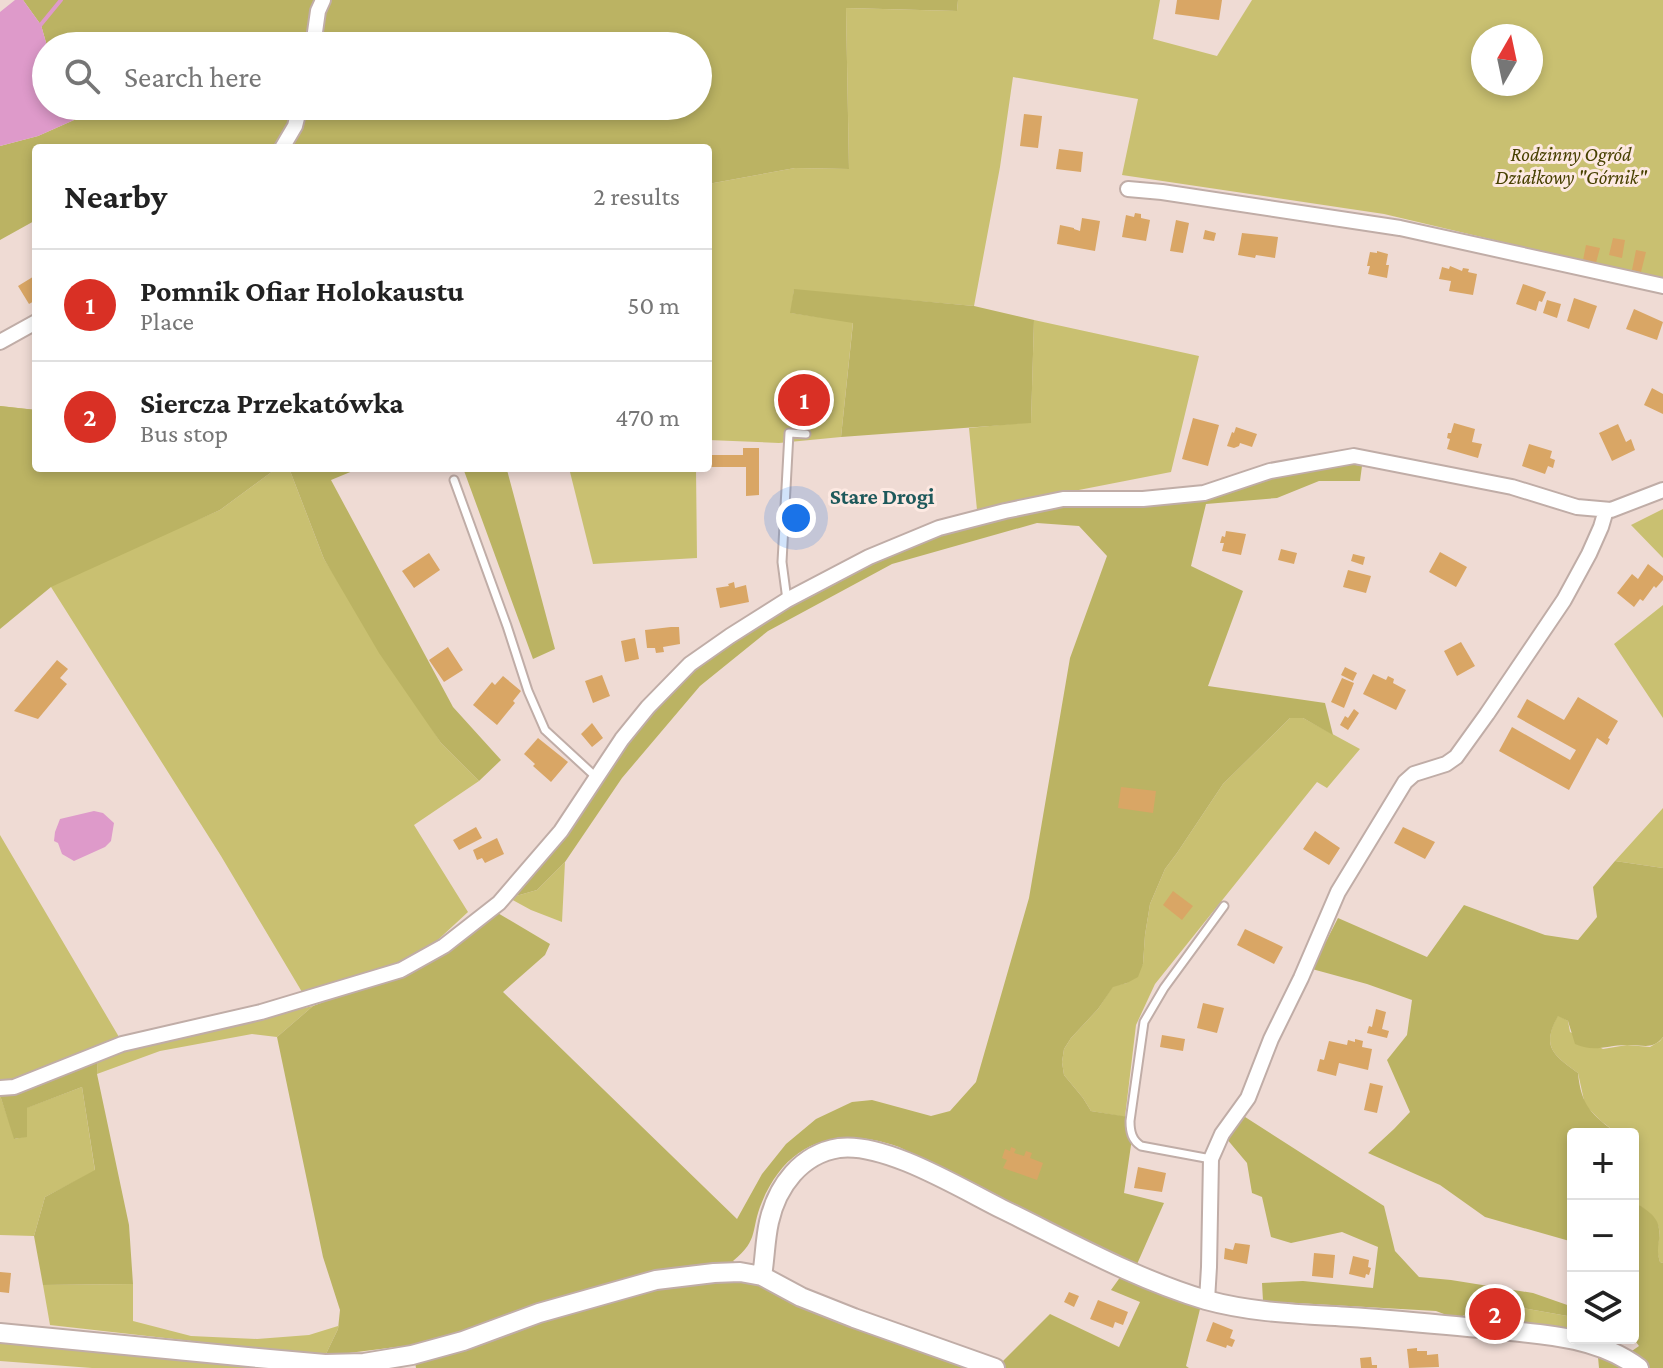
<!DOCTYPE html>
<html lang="en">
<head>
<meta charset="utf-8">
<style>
	body { margin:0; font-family:"Crimson Pro",serif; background:#f2f2f2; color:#222 }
	.controls { position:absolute; right:24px; bottom:24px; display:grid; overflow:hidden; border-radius:8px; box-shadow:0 4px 12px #0003 }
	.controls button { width:72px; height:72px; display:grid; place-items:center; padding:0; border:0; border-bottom:2px solid #e0e0e0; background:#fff; color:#222; font:40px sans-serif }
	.compass { position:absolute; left:1471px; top:24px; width:72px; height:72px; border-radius:50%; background:#fff; box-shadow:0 4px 12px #0003; rotate:9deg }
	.you { position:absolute; left:796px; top:518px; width:28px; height:28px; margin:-20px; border:6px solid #fff; border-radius:50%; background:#1a73e8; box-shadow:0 0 0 12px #1a73e833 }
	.badge { display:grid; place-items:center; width:52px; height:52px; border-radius:50%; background:#d93025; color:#fff; font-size:26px; font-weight:700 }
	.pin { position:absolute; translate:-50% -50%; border:4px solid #fff; box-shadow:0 2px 8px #0006 }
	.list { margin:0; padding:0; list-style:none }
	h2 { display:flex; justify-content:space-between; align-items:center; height:104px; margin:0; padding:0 32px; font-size:34px }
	h2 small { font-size:26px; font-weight:400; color:#767676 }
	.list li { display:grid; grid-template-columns:52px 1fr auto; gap:24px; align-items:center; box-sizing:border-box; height:112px; padding:0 32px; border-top:2px solid #e0e0e0 }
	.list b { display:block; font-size:30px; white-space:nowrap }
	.list p { margin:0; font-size:26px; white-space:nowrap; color:#767676 }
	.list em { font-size:26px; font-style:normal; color:#767676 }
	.icon { flex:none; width:44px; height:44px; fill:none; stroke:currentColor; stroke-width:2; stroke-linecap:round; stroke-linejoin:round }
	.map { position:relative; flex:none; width:1663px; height:1368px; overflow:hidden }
	.search { position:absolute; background:#fff; box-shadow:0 4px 12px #0003; left:32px; top:32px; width:680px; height:88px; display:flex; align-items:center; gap:20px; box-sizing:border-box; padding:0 28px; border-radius:44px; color:#767676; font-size:30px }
	.panel { position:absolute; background:#fff; box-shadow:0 4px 12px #0003; left:32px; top:144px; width:680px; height:328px; border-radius:8px }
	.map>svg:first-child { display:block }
	.green { fill:#c9c071; fill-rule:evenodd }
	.forest { fill:#bbb363 }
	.water { fill:#de9aca }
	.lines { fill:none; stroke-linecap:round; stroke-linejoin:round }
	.stream { stroke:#de9aca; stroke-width:4 }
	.building { fill:#d9a665 }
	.service-casing { stroke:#c0ada7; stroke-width:11 }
	.minor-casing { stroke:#c0ada7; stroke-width:18 }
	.tertiary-casing { stroke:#c0ada7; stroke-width:22 }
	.service { stroke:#fff; stroke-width:7 }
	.minor { stroke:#fff; stroke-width:14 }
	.tertiary { stroke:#fff; stroke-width:18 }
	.labels { text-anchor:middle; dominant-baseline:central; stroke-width:6; stroke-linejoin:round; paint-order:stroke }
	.park-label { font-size:20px; font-style:italic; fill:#474000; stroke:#fde9e2 }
	.neighbourhood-label { font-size:22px; font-weight:bold; fill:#1e595b; stroke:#fde9e2 }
</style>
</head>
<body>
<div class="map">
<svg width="1663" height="1368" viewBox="0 0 1663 1368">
	<rect width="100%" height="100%" fill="#efdbd4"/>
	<path class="green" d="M958 0H1160L1153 39 1217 56 1252 0H1663V280L1384 214 1122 175 1138 99 1013 77 1000 167 974 306 794 290 791 313 853 322 841 437 779 443 708 440V184L795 168 849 169 846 8 957 11ZM1483 36H1531V84H1483Z
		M1034 320 1199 356 1171 472 977 510 969 428 1031 422Z
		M0 406 36 410V468L197 520 220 510 277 468H289L324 559 441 743 479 781 414 825 468 912 428 949 380 971 302 992 221 856 51 587Z
		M569 468H696L697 558 593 564Z
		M1663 509V558L1631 525Z
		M1663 605V718L1614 644Z
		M1290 718H1303L1360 749 1327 788 1317 782 1155 984 1136 1025 1125 1117 1091 1111 1083 1098 1064 1075 1062 1062 1064 1049 1071 1038 1098 1009 1113 986 1127 983 1143 964 1145 935 1150 904 1165 869 1177 853 1223 784Z
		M1663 808V868L1615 861Z
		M0 835 119 1037 22 1081H0Z
		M565 862 562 922 531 910 509 898 537 890Z
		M313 1006 277 1037 252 1034 160 1051 97 1074 98 1059 121 1048Z
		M1558 1015 1568 1021 1570 1032 1603 1049 1627 1045 1650 1047 1660 1041 1663 1037V1263L1660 1262C1654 1245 1661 1241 1659 1229 1657 1217 1643 1208 1633 1201L1634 1159 1633 1134H1618L1601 1121 1585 1105 1578 1073C1553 1055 1541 1047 1558 1015Z
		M82 1087 95 1171 45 1197 34 1236 0 1235V1095L15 1139 27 1136 26 1108Z
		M133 1284V1321L191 1336 257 1339 309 1335 338 1326V1329L325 1356 50 1325 43 1285Z
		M1488 1302 1573 1317V1333L1458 1319Z
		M0 1342 254 1368H92L0 1361Z"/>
	<path class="forest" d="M23 0H958L957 11 846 8 849 169 795 168 708 184V148H36V220L0 240V146L38 136 74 120 70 106H698V46H47L41 25Z
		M794 289 974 306 1034 320 1031 423 841 437 853 323 790 313Z
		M0 406 36 410V468H277L220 510 51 587 0 629Z
		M1339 462 1362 466 1360 481H1319L1277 498 1206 504 1191 566 1243 591 1208 686 1325 703 1333 735 1303 718H1290L1223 784 1177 853 1165 869 1150 904 1145 935 1143 964 1138 977 1127 983 1113 987 1098 1009 1071 1038 1064 1049 1062 1062 1064 1075 1083 1098 1091 1111 1135 1118 1124 1193 1164 1203 1130 1280 1201 1305 1186 1366 1189 1368H996L1050 1314 1119 1347 1140 1302 1111 1290 1131 1262 899 1147C838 1126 788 1140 762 1202 750 1230 760 1239 733 1261L790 1299 974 1368H416L412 1345 325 1356 338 1329 340 1310 323 1257 277 1037 313 1006 441 957 496 912 550 944 545 955 503 992 737 1219 762 1174 786 1144 816 1119 852 1102 872 1100 931 1116 950 1111 976 1082 1029 898 1070 658 1107 556 1079 526 1037 523 892 564 768 631 700 686 622 778 565 862 537 890 509 898 559 838 648 716 711 656 751 630 868 563 934 538 1007 516 1067 506H1134Z
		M289 468H360L331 480 453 707 501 760 479 781 441 743 379 653 324 559Z
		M463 468H513L507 470 555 649 533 659Z
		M1615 861 1663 868V1037C1652 1051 1642 1044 1627 1045 1606 1045 1595 1053 1575 1044L1568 1021 1558 1016C1541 1047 1553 1055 1578 1073 1581 1106 1592 1115 1618 1134H1573V1242L1485 1217 1440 1185 1368 1153 1394 1129 1410 1112 1387 1060 1407 1035 1412 1000 1367 984 1312 969 1338 918 1427 957 1464 905 1545 935 1578 940 1597 917 1593 887Z
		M98 1059 97 1074 129 1225 133 1284 43 1285 34 1236 45 1197 95 1170 82 1087 27 1108V1137L14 1139 0 1095Z
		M1242 1115 1384 1206 1395 1251 1419 1277 1451 1280 1533 1293 1573 1307V1317L1488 1302 1457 1319 1436 1311 1263 1301 1262 1283 1303 1281 1373 1288 1378 1247 1342 1232 1291 1243 1271 1237 1262 1197 1252 1193 1247 1163 1226 1138Z
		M1633 1201C1643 1208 1658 1215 1659 1229 1661 1242 1655 1246 1660 1262L1663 1263V1368H1599L1598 1357 1606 1340 1629 1353 1639 1346 1633 1338Z"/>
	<path class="water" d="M15 0H23L41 25 47 46 46 106H70L74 120 38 136 0 146V12Z
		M94 811 103 813 114 823 111 841 105 847 74 861 62 854 58 843 54 841 55 832 60 819Z"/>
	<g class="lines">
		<path class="stream" d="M38 28 61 0"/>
	</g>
	<path class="building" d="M1177 0H1222L1219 20 1175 14Z
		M1024 114 1042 116 1038 148 1020 146Z
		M1059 149 1083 152 1081 172 1056 169Z
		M1135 213 1141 214V218L1150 220 1146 241 1122 237 1126 215 1134 217Z
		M1082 218 1100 221 1095 251 1057 244 1060 225 1074 228V229L1080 231Z
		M1176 220 1189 223 1183 253 1170 251Z
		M1205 230 1216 233 1214 241 1203 239Z
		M1242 233 1278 237 1275 258 1256 255 1255 258 1238 255Z
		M1613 238 1625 240 1622 258 1609 255Z
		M1586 245 1600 248 1596 263 1583 260Z
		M1636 250 1646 252 1641 272 1632 270Z
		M1377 251 1388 254 1386 265H1389L1387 278 1368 274 1370 266H1367L1370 252 1377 253Z
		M1450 266 1462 271 1463 268 1469 269 1468 272 1477 274 1473 295 1449 291 1451 281 1439 279 1442 267 1449 269Z
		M36 275V300L29 304 18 286Z
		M1523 284 1546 292 1542 302 1539 301 1536 311 1516 304Z
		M1574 298 1597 306 1589 329 1567 321Z
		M1547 300 1561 304 1557 318 1543 313Z
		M1634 309 1663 322 1657 340 1626 329Z
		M1652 388 1663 394V414L1644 405Z
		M1193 418 1219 425 1208 466 1182 459Z
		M1454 423 1475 429 1472 442 1482 444 1478 458 1447 449 1450 439 1447 438 1448 433H1451Z
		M1618 424 1626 442 1631 439 1635 450 1612 461 1599 433Z
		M1236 427 1257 434 1252 447 1240 443 1239 446 1234 448 1227 446 1232 432 1234 433Z
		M1529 444 1552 451 1550 458 1555 460 1553 468 1548 466 1545 474 1522 466Z
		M743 448H759V495L746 496V467H710V455H743Z
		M1226 531 1246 534 1241 555 1222 551 1224 543H1220L1222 536 1225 537Z
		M1281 549 1297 553 1294 564 1278 560Z
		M1440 552 1467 567 1456 587 1429 572Z
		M429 553 440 570 414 588 402 571Z
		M1353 554 1365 557 1363 565 1351 561Z
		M1648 564 1663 576V580L1656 588 1654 586 1643 601 1640 599 1634 607 1617 593 1632 574 1638 579Z
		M1348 570 1371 576 1366 593 1343 587Z
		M734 582 735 588 746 585 749 602 720 608 716 588 729 586 728 584Z
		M671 627H679L680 644 663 647 664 652 656 653 655 648H647L645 630Z
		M635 638 639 659 625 662 621 641Z
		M1461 642 1475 666 1457 676 1444 651Z
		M448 647 463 670 444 682 429 660Z
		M57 660 68 669 60 678 67 684 38 719 14 711Z
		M1345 667 1357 673 1353 681 1341 675Z
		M1373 674 1386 680 1388 676 1394 679 1393 683 1406 690 1396 710 1363 694Z
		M602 675 610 696 593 703 585 681Z
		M503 676 521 691 513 701 515 703 497 725 473 705 492 682 495 685Z
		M1342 678 1354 683 1344 708 1331 702Z
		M1578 697 1618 721 1608 738 1610 739 1607 745 1597 738 1569 790 1499 751 1512 727 1570 760 1576 750 1517 717 1527 699 1564 720Z
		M1354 709 1359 713 1348 730 1340 725 1345 716 1348 718Z
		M592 723 603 738 592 747 581 734Z
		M538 738 568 762 551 782 533 766 535 764 524 754Z
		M1121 787 1156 791 1153 813 1118 808Z
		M476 827 482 838 459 850 453 840Z
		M1403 827 1435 842 1425 859 1394 843Z
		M1315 831 1340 848 1329 865 1303 849Z
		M497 838 504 854 485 863 482 858 477 860 473 850Z
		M1173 891 1193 906 1182 920 1163 905Z
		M1245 929 1283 947 1274 964 1237 945Z
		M1203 1003 1224 1008 1217 1033 1197 1028Z
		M1376 1009 1386 1012 1382 1029 1389 1031 1387 1038 1367 1033 1369 1026 1372 1027Z
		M1162 1035 1185 1039 1183 1051 1160 1047Z
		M1355 1039 1363 1041 1362 1047 1372 1049 1368 1070 1339 1063 1336 1076 1317 1071 1320 1059 1324 1060 1329 1041 1347 1045 1348 1040 1355 1042Z
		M1370 1083 1383 1086 1377 1113 1364 1110Z
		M1011 1147 1016 1149 1014 1153 1024 1156 1026 1151 1032 1153 1030 1158 1043 1163 1037 1180 1003 1168 1007 1160 1002 1158 1005 1149 1010 1151Z
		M1138 1167 1166 1173 1162 1192 1134 1188Z
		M1235 1243 1250 1245 1247 1264 1224 1259 1225 1248 1233 1250Z
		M1314 1253 1335 1255 1333 1278 1312 1276Z
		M1353 1256 1369 1260 1368 1267 1371 1268 1369 1275 1366 1274 1365 1278 1349 1274Z
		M0 1272 11 1273 9 1293 0 1292Z
		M1069 1292 1079 1296 1074 1307 1064 1302Z
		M1098 1300 1128 1312 1123 1325 1115 1322 1113 1328 1090 1319Z
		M1213 1322 1233 1330 1230 1338 1235 1340 1232 1347 1227 1345 1226 1348 1206 1341Z
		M1417 1348V1351H1427V1355L1438 1354 1439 1367 1409 1368 1407 1349Z
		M1371 1357 1372 1365H1377V1368H1361L1360 1358Z"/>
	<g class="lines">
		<defs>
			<path id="service" d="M454 480 507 626 528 691 545 730 597 778
				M787 600 782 562 789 433 806 434
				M1211 1159 1141 1146C1132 1140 1130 1132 1130 1121L1144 1022 1164 988 1224 906"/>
			<path id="minor" d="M313 46 318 11 323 0
				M282 148 295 126 300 106
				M1128 189 1162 192 1400 228 1663 286
				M0 342 36 322
				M0 1088 14 1087 122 1044 261 1012 401 970 444 946 499 903 561 831 622 739 648 707 690 664 730 636 787 600 869 557 939 528 1005 511 1063 499H1143L1204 493 1270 471 1354 456 1512 487 1577 507 1611 510 1663 490
				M1207 1300 1209 1267 1211 1159 1222 1134 1248 1098 1271 1039 1301 978 1338 892 1405 782 1414 774 1446 764 1456 757 1487 714 1564 600 1589 554 1601 527 1606 510"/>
			<path id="tertiary" d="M762 1276C765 1258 765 1240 769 1222 777 1186 801 1154 839 1148 885 1142 960 1188 1002 1209 1068 1241 1135 1279 1206 1300 1253 1313 1302 1314 1350 1317 1397 1320 1443 1325 1489 1329 1540 1334 1597 1336 1639 1368
				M0 1333 258 1358 325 1364 364 1363 412 1355 463 1341 539 1313 656 1280 714 1273 740 1272 762 1276 801 1297 854 1318 995 1368"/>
		</defs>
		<use href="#service" class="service-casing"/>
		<use href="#minor" class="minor-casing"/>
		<use href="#tertiary" class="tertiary-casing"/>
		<use href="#service" class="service"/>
		<use href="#minor" class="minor"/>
		<use href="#tertiary" class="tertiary"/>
	</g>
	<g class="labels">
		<g class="park-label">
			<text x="1571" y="154">Rodzinny Ogród<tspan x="1571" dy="23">Działkowy "Górnik"</tspan></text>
		</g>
		<g class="neighbourhood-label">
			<text x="882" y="496">Stare Drogi</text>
		</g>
	</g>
</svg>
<div class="controls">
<button>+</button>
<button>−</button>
<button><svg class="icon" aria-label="layers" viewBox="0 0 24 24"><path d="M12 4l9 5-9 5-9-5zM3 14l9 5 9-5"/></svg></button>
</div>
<svg class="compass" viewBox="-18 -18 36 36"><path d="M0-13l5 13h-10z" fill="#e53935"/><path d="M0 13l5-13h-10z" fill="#767676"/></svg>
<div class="you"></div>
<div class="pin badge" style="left:804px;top:400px">1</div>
<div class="pin badge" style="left:1495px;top:1314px">2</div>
<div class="search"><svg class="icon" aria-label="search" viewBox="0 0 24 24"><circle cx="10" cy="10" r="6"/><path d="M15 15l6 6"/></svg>Search here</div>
<section class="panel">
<h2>Nearby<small>2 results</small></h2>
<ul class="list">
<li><span class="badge">1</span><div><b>Pomnik Ofiar Holokaustu</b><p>Place</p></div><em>50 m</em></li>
<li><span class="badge">2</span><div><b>Siercza Przekatówka</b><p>Bus stop</p></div><em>470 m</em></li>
</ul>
</section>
</div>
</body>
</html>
